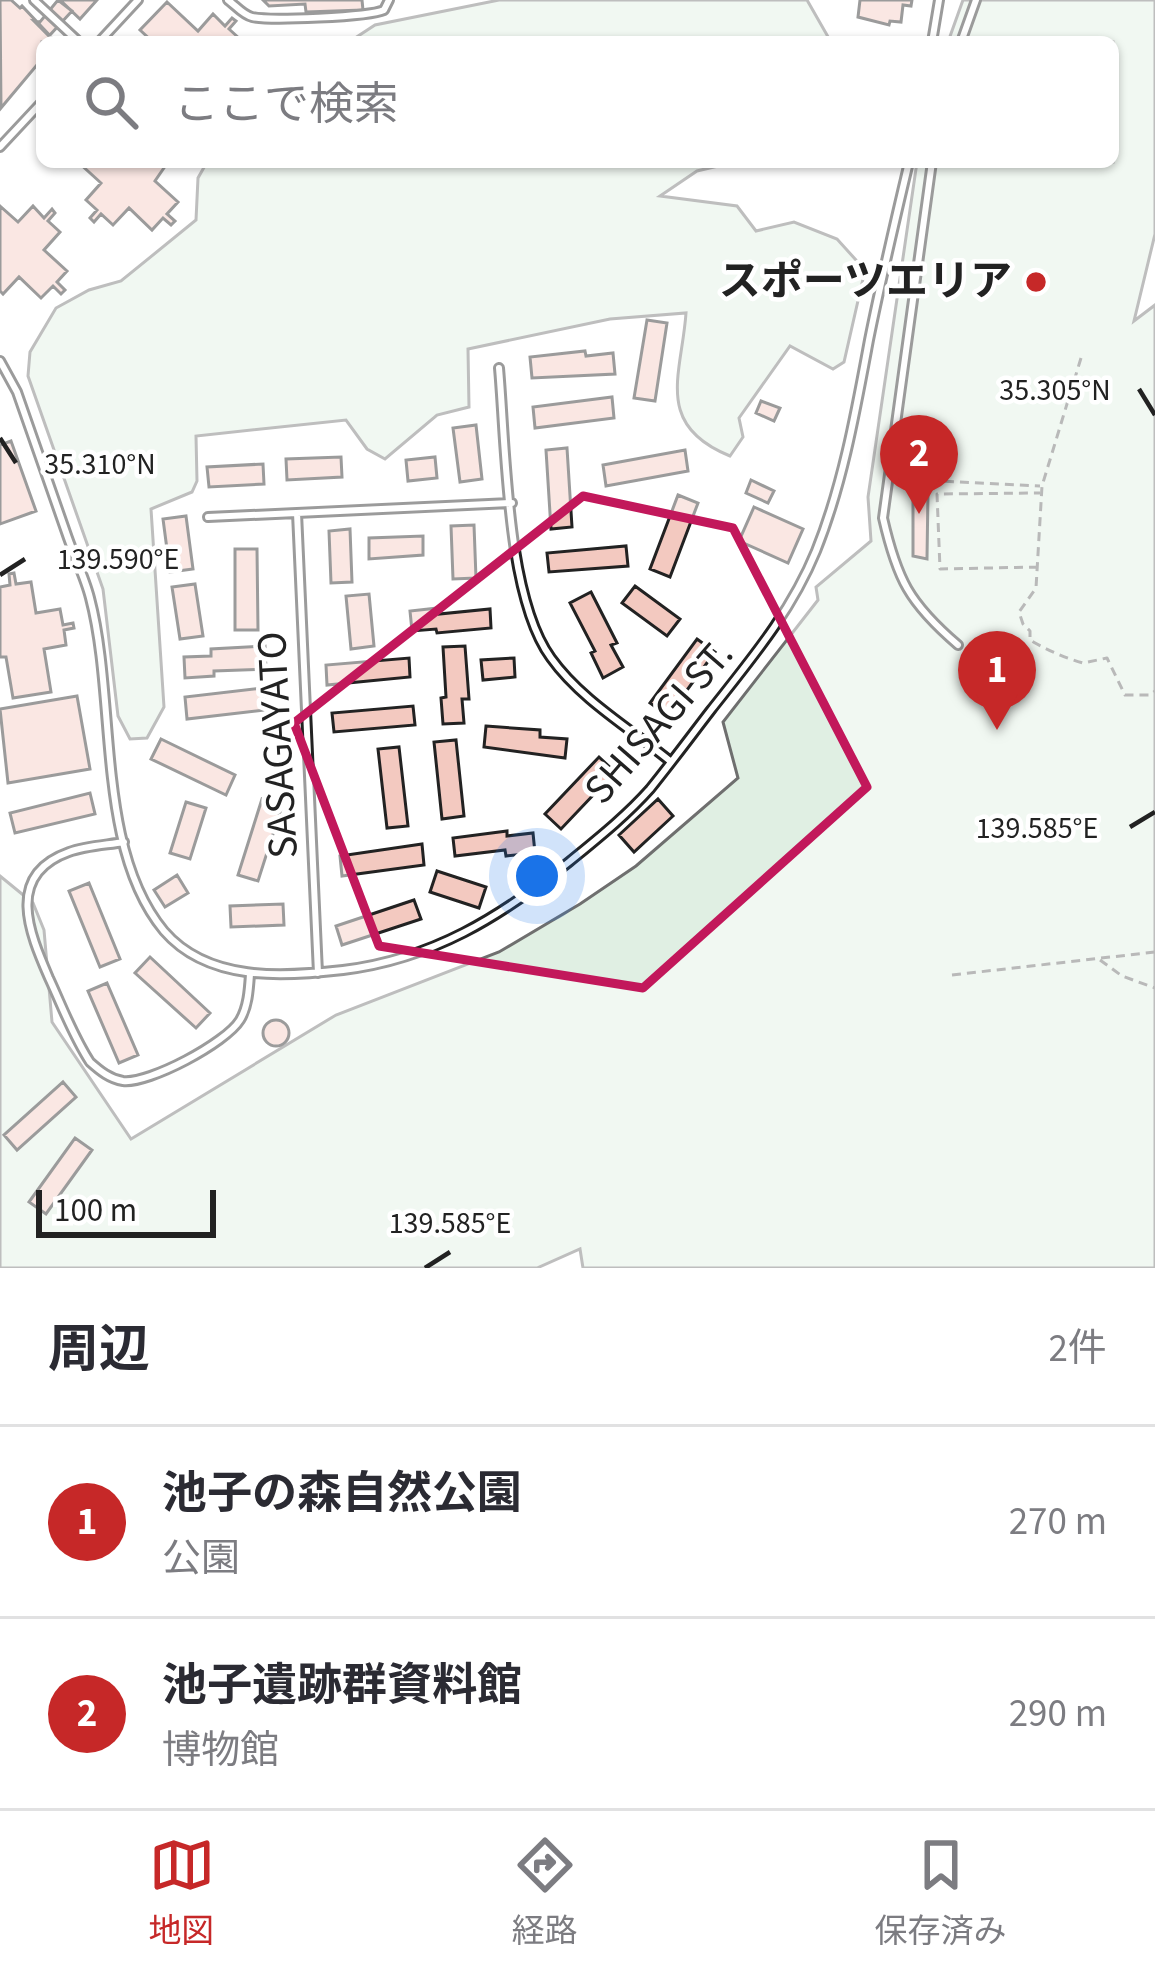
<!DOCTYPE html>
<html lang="ja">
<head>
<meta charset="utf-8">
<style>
	body { margin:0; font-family:"Source Sans 3","Noto Sans JP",sans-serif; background:#f7f7f7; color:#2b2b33 }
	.scale { position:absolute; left:36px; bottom:30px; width:180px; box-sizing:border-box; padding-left:12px; border:6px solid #222; border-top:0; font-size:33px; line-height:42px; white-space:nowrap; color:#222; -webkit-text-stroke:9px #fff; paint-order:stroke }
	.you { position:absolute; left:537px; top:876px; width:42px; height:42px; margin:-30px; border:9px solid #fff; border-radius:50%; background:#1a73e8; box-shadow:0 0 0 18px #1a73e833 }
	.badge { display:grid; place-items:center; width:78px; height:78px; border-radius:50%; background:#c62828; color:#fff; font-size:39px; font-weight:700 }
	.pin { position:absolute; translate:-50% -99px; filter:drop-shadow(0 3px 6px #0008) }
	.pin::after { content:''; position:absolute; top:63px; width:42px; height:36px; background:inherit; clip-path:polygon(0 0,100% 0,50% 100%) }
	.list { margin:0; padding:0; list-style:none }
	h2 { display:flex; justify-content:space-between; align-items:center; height:156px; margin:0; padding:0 48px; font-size:51px }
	h2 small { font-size:39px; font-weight:400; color:#7c7c81 }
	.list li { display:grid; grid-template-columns:78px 1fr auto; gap:36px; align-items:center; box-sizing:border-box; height:192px; padding:0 48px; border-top:3px solid #e1e1e2 }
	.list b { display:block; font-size:45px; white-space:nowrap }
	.list p { margin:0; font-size:39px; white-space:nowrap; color:#7c7c81 }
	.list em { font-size:39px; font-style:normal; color:#7c7c81 }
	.icon { flex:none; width:66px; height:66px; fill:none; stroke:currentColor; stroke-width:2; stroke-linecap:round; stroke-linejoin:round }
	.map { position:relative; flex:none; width:1155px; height:1268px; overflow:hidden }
	.search { position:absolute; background:#fff; box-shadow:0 3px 9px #0004; left:36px; right:36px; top:36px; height:132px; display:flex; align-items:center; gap:30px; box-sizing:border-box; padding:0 42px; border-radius:18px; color:#7c7c81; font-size:45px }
	.sheet { height:540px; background:#fff }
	nav { display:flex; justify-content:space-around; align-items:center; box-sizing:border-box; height:168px; border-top:3px solid #e1e1e2; background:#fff; font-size:33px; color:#7c7c81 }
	nav a { display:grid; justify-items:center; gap:6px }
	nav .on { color:#c62828 }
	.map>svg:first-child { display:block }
	.green { fill:#e0efe3; stroke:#6f6f6f; stroke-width:3 }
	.building { fill:#f3c9c0; stroke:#222; stroke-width:3 }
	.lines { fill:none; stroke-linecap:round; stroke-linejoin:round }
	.lane-casing { stroke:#222; stroke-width:12 }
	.path { stroke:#646464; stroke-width:3; stroke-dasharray:9 6; stroke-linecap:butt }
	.lane { stroke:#fff; stroke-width:6 }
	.marked { fill:none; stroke:#c2185b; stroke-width:9; stroke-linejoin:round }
	.ticks { fill:none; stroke:#222; stroke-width:4.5 }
	.poi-dot { fill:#c62828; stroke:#fff; stroke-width:4.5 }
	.labels { text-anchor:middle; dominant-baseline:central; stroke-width:9; stroke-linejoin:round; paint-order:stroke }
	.poi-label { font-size:42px; font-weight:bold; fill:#222; stroke:#fff; text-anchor:end }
	.street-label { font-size:42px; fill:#222; stroke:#fff }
	.ticks-label { font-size:30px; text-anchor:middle; fill:#222; stroke:#fff; stroke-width:9; stroke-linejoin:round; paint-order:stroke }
</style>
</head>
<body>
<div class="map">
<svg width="1155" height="1268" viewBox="0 0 1155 1268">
	<rect width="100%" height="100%" fill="#fff"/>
	<path class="green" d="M499 0H807L831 42H349L375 25Z
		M963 0H1155V234L1134 321 1155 305V1268H583L580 1249 537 1268H0V876L33 903 44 930 52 1022 131 1139 336 1015 499 952 580 904 636 866 738 778 723 722 818 600 816 587 871 541 868 497 917 162H1113V42H948Z
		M207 162H735L697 171 660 196 737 206 756 231 794 222 837 239 865 270 844 362 833 369 790 346 739 418 743 437 730 456C653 425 682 373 686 313L610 319 468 349 469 407 437 415 385 459 367 449 346 420 196 436 197 481 192 492 151 509 164 707 147 738 130 739 118 716 103 589 28 376 30 352 56 308 89 290 121 281 196 220 198 178Z"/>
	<path class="building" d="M0 0H11L20 8 22 6 56 42H42V59L1 108Z
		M58 0 72 11 49 36 34 21 40 22Z
		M60 0H97L80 19Z
		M263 0H362L363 10 306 12 305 4 269 6Z
		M860 0H912L911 6 903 5 901 22 890 21 889 25 858 17Z
		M167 2 198 31 213 14 225 26 232 18 236 21 229 29 241 40 153 42 140 30Z
		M78 162H168L155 181 178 202 167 214 175 221 171 225 163 218 152 230 129 208 113 225 101 214 94 222 90 218 97 210 86 200 101 183Z
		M0 206 18 222 33 206 44 218 52 209 55 213 48 221 60 232 44 250 67 271 57 282 65 290 61 294 53 286 41 298 19 277 3 294 0 291Z
		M647 320 667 323 655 401 634 398Z
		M585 351 586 356 613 353 615 374 532 378 530 357Z
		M612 397 614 418 535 428 533 407Z
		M761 401 780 408 774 421 756 413Z
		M476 425 482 479 460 482 453 428Z
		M11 441 36 511 0 524V445Z
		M567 448 572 527 551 529 546 450Z
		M685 450 688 471 606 486 603 465Z
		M341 457 342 477 287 480 286 459Z
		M435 457 437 478 408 481 406 460Z
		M263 464 264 484 209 487 207 467Z
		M751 480 774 491 768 503 746 493Z
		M913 492H928L927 559 913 556Z
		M678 495 698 503 670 577 650 569Z
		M754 507 803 529 788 563 739 541Z
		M186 516 193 569 170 572 163 519Z
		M474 525 476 578 453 579 451 526Z
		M350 529 352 582 331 583 329 531Z
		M423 536V555L369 559V538Z
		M626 546 628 566 549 572 547 553Z
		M235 549H257L258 630H235Z
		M14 573 16 584 31 582 36 613 60 609 63 625 73 623 74 628 64 630 66 645 44 649 51 692 13 698 6 657H0V587L10 585 9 574Z
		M195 584 203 636 180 639 172 587Z
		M635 586 680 619 667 636 622 603Z
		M591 592 617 643 611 645 623 667 603 678 591 653 595 651 570 603Z
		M369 594 374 646 351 649 346 596Z
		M438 608 439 614 490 609 491 628 437 633 436 629 412 631 410 611Z
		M697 639 715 652 668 716 650 703Z
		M265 646 266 669 214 671V676L185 678 184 657 211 656V649Z
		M465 646 469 699H462L464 723 443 724 441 698 446 697 443 647Z
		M409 658 410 677 327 685 326 665Z
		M514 658 515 677 483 680 481 660Z
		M263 688 265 710 187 719 185 697Z
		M77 696 90 769 8 783 0 709Z
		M413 706 415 725 334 732 332 713Z
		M486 726 540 730V737L567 739 565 758 484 747Z
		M161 739 235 775 226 795 151 759Z
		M456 740 464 816 442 819 434 742Z
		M399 747 408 826 387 828 378 749Z
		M599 757 615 772 561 829 545 814Z
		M90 793 95 814 15 833 10 813Z
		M262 799 282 806 258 881 238 875Z
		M658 799 673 816 634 852 619 835Z
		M186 802 206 808 190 859 170 853Z
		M507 831V836L533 833 535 853 506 856 505 850 455 856 453 838Z
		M422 844 424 865 342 876 340 856Z
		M437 871 486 887 479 908 430 892Z
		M177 875 188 893 165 907 154 890Z
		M89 883 120 959 100 967 69 891Z
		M414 900 421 919 342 945 336 926Z
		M283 904 284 925 231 927 230 906Z
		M150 957 210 1013 196 1028 135 973Z
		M107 983 138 1055 119 1063 88 991Z
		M263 1033a13 13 0 1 1 26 0a13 13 0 1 1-26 0Z
		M63 1082 76 1097 17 1150 4 1135Z
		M75 1138 92 1150 46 1214 29 1202Z"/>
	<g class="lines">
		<defs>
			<path id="lane" d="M34 0 79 42
				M228 0C235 5 243 15 252 17 269 21 369 17 384 10L389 0
				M99 42 138 0
				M932 42 939 0
				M961 42 976 0
				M0 147 42 102
				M932 162 883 518C897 579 909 603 958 645
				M0 361 17 392C34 441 51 490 68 538 75 558 85 578 90 598 117 700 95 848 164 931 208 982 283 977 343 970 433 959 500 917 569 862 597 839 626 816 650 789 671 763 691 736 711 710 752 658 791 612 816 551 843 484 856 410 869 340 881 280 895 221 909 162
				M499 368C506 446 506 597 551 658 581 700 631 729 670 761
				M297 513 318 973
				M208 517 512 503
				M124 842C106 845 85 846 69 852 4 875 30 934 49 978 62 1006 73 1036 90 1062 100 1071 110 1079 123 1081 149 1084 226 1043 240 1020 248 1007 249 989 250 974"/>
		</defs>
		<use href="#lane" class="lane-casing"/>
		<path class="path" d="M1081 358 1042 486 1036 588 1019 612 1023 624 1030 631V640C1045 649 1065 658 1083 663L1107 658 1125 695H1150L1155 691
			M900 479 1040 486
			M1038 567 940 569 937 494 1040 493
			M1100 960 1122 976 1155 988
			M952 975 1155 952"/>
		<use href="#lane" class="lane"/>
	</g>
	<path d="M0 0H1155V1268H0ZM583 496 733 528 867 787 643 988 379 946 294 723Z" fill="#fff" fill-opacity=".55" fill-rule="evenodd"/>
	<path class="marked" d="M583 496 733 528 867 787 643 988 379 946 294 723Z"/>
	<path class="ticks" d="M1139 389 1155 415M0 438 16 463M0 575 25 559M1130 827 1155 812M425 1268 450 1252"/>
	<circle class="poi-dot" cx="1036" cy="282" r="12"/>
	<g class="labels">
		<g class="poi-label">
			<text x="1012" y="282">スポーツエリア</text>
		</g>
		<g class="street-label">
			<text transform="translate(659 722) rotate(-49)">SHISAGI ST.</text>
			<text transform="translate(278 745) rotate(-93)">SASAGAYATO</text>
		</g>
	</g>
	<g class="ticks-label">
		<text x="1055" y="400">35.305°N</text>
		<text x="100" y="474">35.310°N</text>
		<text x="118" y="569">139.590°E</text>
		<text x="1037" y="838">139.585°E</text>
		<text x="450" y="1233">139.585°E</text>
	</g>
</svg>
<div class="scale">100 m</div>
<div class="you"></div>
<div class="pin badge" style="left:997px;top:730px">1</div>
<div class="pin badge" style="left:919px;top:514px">2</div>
<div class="search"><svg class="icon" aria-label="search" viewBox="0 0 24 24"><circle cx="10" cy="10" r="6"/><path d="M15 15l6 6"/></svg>ここで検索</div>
</div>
<section class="sheet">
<h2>周辺<small>2件</small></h2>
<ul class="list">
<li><span class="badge">1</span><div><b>池子の森自然公園</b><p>公園</p></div><em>270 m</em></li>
<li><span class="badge">2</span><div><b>池子遺跡群資料館</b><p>博物館</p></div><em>290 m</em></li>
</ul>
</section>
<nav>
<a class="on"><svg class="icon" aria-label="map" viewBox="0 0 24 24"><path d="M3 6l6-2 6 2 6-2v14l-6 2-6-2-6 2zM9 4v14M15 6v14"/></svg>地図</a>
<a><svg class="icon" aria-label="directions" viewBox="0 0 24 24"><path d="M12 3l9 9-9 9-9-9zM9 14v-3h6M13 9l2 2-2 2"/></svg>経路</a>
<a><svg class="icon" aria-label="saved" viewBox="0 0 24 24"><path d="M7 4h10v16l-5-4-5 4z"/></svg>保存済み</a>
</nav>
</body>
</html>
